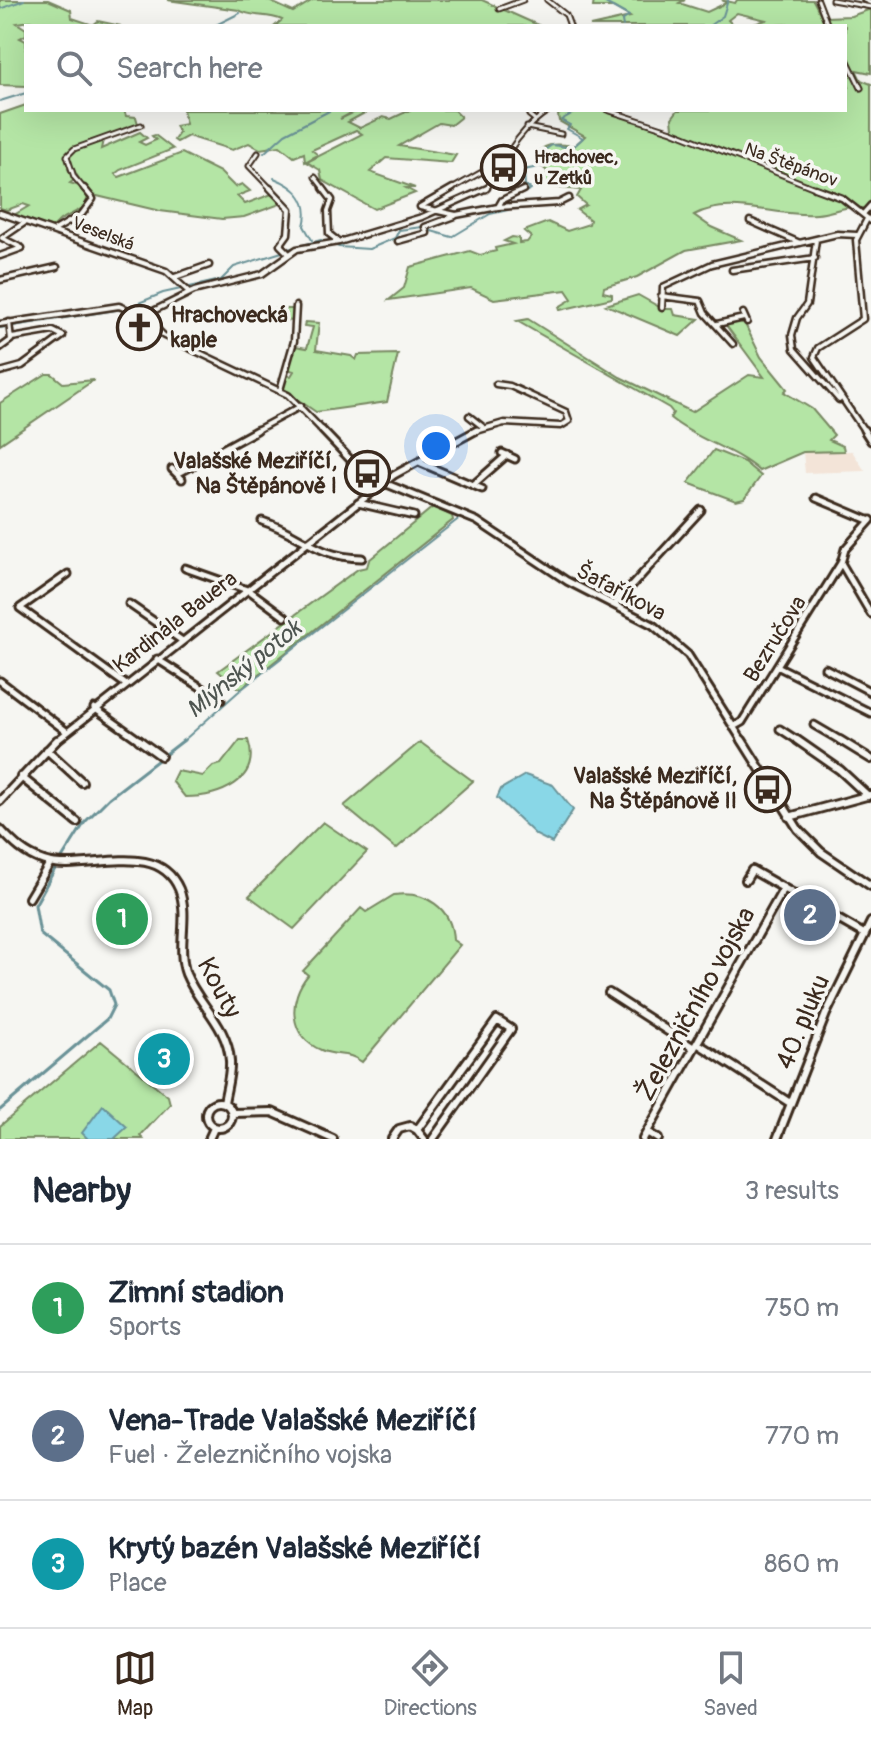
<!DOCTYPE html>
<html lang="en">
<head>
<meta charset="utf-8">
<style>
	body { margin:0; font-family:Pangolin,sans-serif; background:#f6f6f7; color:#1f2937 }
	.you { position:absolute; left:436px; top:446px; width:28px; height:28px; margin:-20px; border:6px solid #fff; border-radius:50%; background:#1a73e8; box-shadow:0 0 0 12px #1a73e833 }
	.badge { display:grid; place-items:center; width:52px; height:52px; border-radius:50%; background:#3b2a1e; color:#fff; font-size:26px; font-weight:700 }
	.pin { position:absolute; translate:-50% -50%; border:4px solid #fff; box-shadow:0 2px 8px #0006 }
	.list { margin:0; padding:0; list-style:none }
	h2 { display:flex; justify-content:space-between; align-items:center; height:104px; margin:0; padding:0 32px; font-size:34px }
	h2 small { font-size:26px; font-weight:400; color:#747a83 }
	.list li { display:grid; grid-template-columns:52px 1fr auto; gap:24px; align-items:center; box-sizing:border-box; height:128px; padding:0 32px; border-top:2px solid #e0e1e3 }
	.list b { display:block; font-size:30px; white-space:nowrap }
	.list p { margin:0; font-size:26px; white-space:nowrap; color:#747a83 }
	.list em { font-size:26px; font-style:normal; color:#747a83 }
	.icon { flex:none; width:44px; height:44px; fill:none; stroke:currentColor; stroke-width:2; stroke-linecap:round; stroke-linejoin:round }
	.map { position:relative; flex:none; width:871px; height:1139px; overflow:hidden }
	.search { position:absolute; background:#fff; box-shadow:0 8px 32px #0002; left:24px; right:24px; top:24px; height:88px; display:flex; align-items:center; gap:20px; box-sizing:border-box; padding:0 28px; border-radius:0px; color:#747a83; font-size:30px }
	.sheet { height:488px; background:#fff }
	nav { display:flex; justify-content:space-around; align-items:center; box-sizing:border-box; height:112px; border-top:2px solid #e0e1e3; background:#fff; font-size:22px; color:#747a83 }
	nav a { display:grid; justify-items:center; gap:4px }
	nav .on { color:#3b2a1e }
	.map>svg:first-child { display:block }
	.built { fill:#f3e4d8 }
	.green { fill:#b4e5a5; stroke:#788862; stroke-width:2 }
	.water { fill:#89d7e7; stroke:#6a9297; stroke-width:2 }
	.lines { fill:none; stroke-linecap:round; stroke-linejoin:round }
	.stream-far1 { stroke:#6a9297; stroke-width:2 }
	.stream { stroke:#6a9297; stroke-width:3 }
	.minor-far3-casing { stroke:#3b2a1e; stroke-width:7 }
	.minor-far2-casing { stroke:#3b2a1e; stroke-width:9 }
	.minor-far1-casing { stroke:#3b2a1e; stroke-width:11 }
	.minor-casing { stroke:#3b2a1e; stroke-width:12 }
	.minor-far3 { stroke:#f6f6f2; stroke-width:3 }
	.minor-far2 { stroke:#f6f6f2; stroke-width:4 }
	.minor-far1 { stroke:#f6f6f2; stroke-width:5 }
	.minor { stroke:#f6f6f2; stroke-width:6 }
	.labels { text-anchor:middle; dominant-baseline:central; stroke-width:7; stroke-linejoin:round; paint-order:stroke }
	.far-poi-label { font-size:18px; font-weight:bold; fill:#3b2a1e; stroke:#f6f6f2; text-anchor:start }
	.far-street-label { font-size:18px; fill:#3b2a1e; stroke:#f6f6f2 }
	.poi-label { font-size:22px; font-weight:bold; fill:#3b2a1e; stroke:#f6f6f2; text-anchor:end }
	.street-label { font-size:22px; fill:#3b2a1e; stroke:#f6f6f2 }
	.water-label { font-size:24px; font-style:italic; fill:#4e5550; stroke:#f6f6f2 }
	.near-street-label { font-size:26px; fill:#3b2a1e; stroke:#f6f6f2 }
</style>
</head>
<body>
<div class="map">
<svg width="871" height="1139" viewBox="0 0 871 1139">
	<rect width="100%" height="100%" fill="#f6f6f2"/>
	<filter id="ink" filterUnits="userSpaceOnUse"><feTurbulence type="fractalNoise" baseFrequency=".0125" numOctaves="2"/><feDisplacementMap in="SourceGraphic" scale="16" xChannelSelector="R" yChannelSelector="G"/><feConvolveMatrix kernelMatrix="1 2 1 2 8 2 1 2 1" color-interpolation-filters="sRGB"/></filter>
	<g filter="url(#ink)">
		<path class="built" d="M852 451 865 471 805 473 803 452Z"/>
		<path class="green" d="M0 0H48L71 10 72 18 93 25 98 21 121 26H43L30 21 17 23 26 29V35L20 38 26 41V86L0 85Z
			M167 0H267L293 12 313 0H482L540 26H275L282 20C267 13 251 18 239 10Z
			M594 0H685L679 3 707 12 726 3 722 0 735 3 737 0H813L825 23 748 26 766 20 737 13 728 20 734 26H590L630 17 613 7H593Z
			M871 9V73L856 70 861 80 871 84V211C851 202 836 212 817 214 777 218 732 195 694 215L711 227 741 240 686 250 637 277 604 287 603 292 612 294V298L560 310 559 307 572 299 566 290 494 299 471 288 389 300 404 288 410 267 470 251 480 255 496 251 495 248 513 244 504 241 512 237 519 238V243L527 242 531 237 524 231 548 222 567 231 589 224 590 220 577 210 586 205 577 197 581 190 538 186 548 172 534 159C543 141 557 144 574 146L585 136 559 121 558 115C587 96 638 121 667 130L673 128 672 118 678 110H845V87H849L845 76V26H829L826 17 851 16Z
			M26 105V110H124L126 116 136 117 138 124 103 140 101 149 140 132 147 138 139 142 145 145 156 140 152 136 155 135 173 149 120 170 115 174 119 177 182 153 220 172 235 187 242 184 250 191 237 196 245 204 272 194 283 203 244 217 222 219 160 211 93 195C85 186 78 180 73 167L68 169 74 180 70 183 80 186 88 196 85 207 60 220 52 228 14 215 29 206 23 204 7 210 0 208V114Z
			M183 110H356L340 119 359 110H370L348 122 360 128 383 117 391 119 410 110H454L461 117 451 125 439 123 399 146 456 155 451 163 386 158 370 172 415 188H406L415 193 374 209 322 180 320 170 307 162 362 134 356 130 312 150 318 155 305 162 304 153 294 157 280 146 260 149 249 143 232 150 188 136 177 142 174 140 179 133 175 126 186 124Z
			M638 295 663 309H673L675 315 699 319 680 336 606 305Z
			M236 309H293L295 321 232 317Z
			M528 319 620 377 692 412 749 375 764 377 725 324 743 320 761 357 787 389 784 392 812 409 834 435 829 440 843 446 844 451 803 452 759 471C733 448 698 441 670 418L673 413 669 408 517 321Z
			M305 322 319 323 316 350 351 356 356 360 358 355 398 354 387 402 316 412 281 388 285 375 291 376 294 371 287 369 295 346 307 348 313 327 304 326Z
			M46 374H52L63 383 94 380 0 444V403Z
			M714 450 744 462 761 476 744 499 736 501 688 483Z
			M433 507 452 516 453 520 240 689 218 671 358 569 367 567 369 560Z
			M240 740H248C262 781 219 797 185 797L172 781 177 771 203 776 213 766 221 764Z
			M420 742 473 781 396 849 344 806Z
			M323 822 367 852 294 929 249 896Z
			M394 895C425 891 452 907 453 940L460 945 362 1062C348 1051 336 1057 321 1050 288 1036 288 999 308 975L303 971 361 908 366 912Z
			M101 1041 168 1096 170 1104 140 1136 143 1139H0V1126Z"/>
		<path class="water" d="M525 775 553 785 573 810 552 843 536 835 497 798 501 789Z
			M103 1105 127 1127 114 1139H88L82 1133Z"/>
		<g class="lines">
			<path class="stream-far1" d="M600 0 629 16 622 21 623 26
				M0 9 24 0
				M214 26 240 13
				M709 26 723 16 728 0
				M0 101 26 93
				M264 153 285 134 331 110
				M274 178C297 187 311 201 304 226L312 240
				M428 230 452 237 490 214 508 210 507 201 531 189 525 186 524 170 543 166 539 162 544 159 542 152 552 145 572 148 583 138 567 129 570 125 561 120 579 110
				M288 249 321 240 339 247 369 249 395 238 399 230 422 227
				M129 307 163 293 221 280 234 267 282 252
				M0 328 123 309
				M182 742 238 692 461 517"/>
			<path class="stream" d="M61 860 85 822 109 798 184 740
				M0 1110 107 1019 114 1005 109 990 40 934 35 905 56 867"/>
			<defs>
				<path id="minor-far3" d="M547 0 566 15 570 26
					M818 0 828 26
					M832 0 871 7
					M864 0 871 3
					M499 9 523 0
					M845 55 861 88
					M532 110 529 115 534 119
					M607 110 672 131 820 190
					M527 127 561 134
					M258 153 249 166 272 190
					M315 177 325 190
					M85 190 74 177 67 156 74 149 141 125
					M450 190 487 169
					M486 190C504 160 519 128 550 110"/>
				<path id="minor-far2" d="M270 188 290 209 288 234 280 245 289 254
					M323 188 332 200 328 211 329 234 338 241
					M453 188 420 207 456 215 498 207 559 203 569 198
					M815 188 842 198 871 221
					M498 207 502 200 523 190
					M0 213 166 271 189 292
					M863 214 871 205
					M750 221 800 243
					M55 230 82 214 93 199 84 188
					M816 240 807 304 797 318 792 335 794 349 839 400
					M398 241 427 233 425 227 455 216
					M0 256 22 248 2 238 24 223
					M732 270 815 258
					M175 277 209 265
					M0 280 57 267
					M661 296 700 301 705 313 733 344
					M662 308 663 287 712 264 837 234 857 235
					M743 313 747 322
					M143 316 164 336 288 395 324 432
					M0 324 119 306 143 316 194 291 262 274 297 249 339 242 422 217 487 188
					M717 324 744 318
					M0 348 11 340 9 322
					M0 372 22 366 63 336 53 331 12 338
					M280 390 294 341 296 306
					M469 416 483 427
					M253 432 301 406
					M473 432 504 423 561 426 569 421 566 412 510 386 496 384
					M865 432 814 357 818 348 863 319 856 240 867 219"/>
				<path id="minor-far1" d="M322 430 365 475 477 521 567 581 653 625 688 655 743 742
					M864 430 871 441
					M502 453 515 459
					M421 463 482 489
					M172 469 182 479
					M177 474 257 430
					M473 485 507 455
					M816 498 868 520
					M358 503 414 516
					M871 520 845 549 841 563 871 614
					M262 521C303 534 315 557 362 558
					M185 568 250 591 285 617
					M68 574 20 608 125 684
					M129 604 181 640
					M614 605 701 510
					M157 659 221 700
					M777 666 871 713
					M825 668 871 692
					M0 681 66 731
					M94 708 142 742
					M814 725 843 742
					M733 727 742 722 841 563
					M780 729 800 742
					M55 742 394 475 477 430"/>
				<path id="minor" d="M139 740 161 756
					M742 740 798 829 821 852 871 886
					M797 740 840 770 868 796
					M840 740 871 759
					M47 750 82 782
					M21 777 77 822
					M0 801 57 740
					M789 817 870 795
					M0 829C13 843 25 855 44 861 84 874 157 837 179 889 190 916 176 947 186 974 198 1004 228 1026 230 1061 231 1075 226 1089 224 1103
					M746 880 752 870 864 934
					M29 898 50 863
					M609 993 694 1048
					M697 1043 790 1103
					M206 1115a13 13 0 1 1 26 0a13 13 0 1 1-26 0Z
					M232 1113 272 1112 333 1139
					M417 1130 424 1139
					M647 1132 658 1139
					M209 1139 214 1128
					M392 1139 399 1129 410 1126 417 1130 497 1020 511 1029 433 1139
					M643 1139 784 888
					M777 1139 826 1014 871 922"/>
			</defs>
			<use href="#minor-far3" class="minor-far3-casing"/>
			<use href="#minor-far2" class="minor-far2-casing"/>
			<use href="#minor-far1" class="minor-far1-casing"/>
			<use href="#minor" class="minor-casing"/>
			<use href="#minor-far3" class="minor-far3"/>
			<use href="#minor-far2" class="minor-far2"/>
			<use href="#minor-far1" class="minor-far1"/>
			<use href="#minor" class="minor"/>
		</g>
	</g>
	<defs>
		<symbol id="bus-ring" viewBox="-11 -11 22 22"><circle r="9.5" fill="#f6f6f2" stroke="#3b2a1e" stroke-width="1.5"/><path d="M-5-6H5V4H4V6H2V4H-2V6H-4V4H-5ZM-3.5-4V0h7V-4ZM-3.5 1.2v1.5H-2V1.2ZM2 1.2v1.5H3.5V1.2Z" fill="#3b2a1e"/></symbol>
		<symbol id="church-ring" viewBox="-11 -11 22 22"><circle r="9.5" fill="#f6f6f2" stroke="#3b2a1e" stroke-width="1.5"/><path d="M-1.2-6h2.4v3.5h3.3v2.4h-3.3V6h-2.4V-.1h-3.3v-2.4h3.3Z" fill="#3b2a1e"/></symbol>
	</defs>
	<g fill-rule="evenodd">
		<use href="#bus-ring" x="478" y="142" width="51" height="51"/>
		<use href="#church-ring" x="114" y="302" width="51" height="51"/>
		<use href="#bus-ring" x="342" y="448" width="51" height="51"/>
		<use href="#bus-ring" x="742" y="764" width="51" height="51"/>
	</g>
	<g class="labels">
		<g class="far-poi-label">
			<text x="534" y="157">Hrachovec,<tspan x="534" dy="21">u Zetků</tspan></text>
		</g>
		<g class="far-street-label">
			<text transform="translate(791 165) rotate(20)">Na Štěpánov</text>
			<text transform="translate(103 234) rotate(21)">Veselská</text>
		</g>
		<g class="poi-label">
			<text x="171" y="315" text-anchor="start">Hrachovecká<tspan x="171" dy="25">kaple</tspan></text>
			<text x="337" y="461">Valašské Meziříčí,<tspan x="337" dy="25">Na Štěpánově I</tspan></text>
			<text x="737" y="776">Valašské Meziříčí,<tspan x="737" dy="25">Na Štěpánově II</tspan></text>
		</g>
		<g class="street-label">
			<text transform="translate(621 592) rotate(28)">Šafaříkova</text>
			<text transform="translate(175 622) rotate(-38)">Kardinála Bauera</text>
			<text transform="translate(775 639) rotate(-58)">Bezručova</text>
		</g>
		<g class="water-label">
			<text transform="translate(244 669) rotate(-39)">Mlýnský potok</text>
		</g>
		<g class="near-street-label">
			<text transform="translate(219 988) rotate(62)">Kouty</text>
			<text transform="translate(696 1004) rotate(-61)">Železničního vojska</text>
			<text transform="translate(803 1022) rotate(-67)">40. pluku</text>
		</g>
	</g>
</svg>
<div class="you"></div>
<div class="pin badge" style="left:122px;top:919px;background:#2e9e5b">1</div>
<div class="pin badge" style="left:810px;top:915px;background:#5c6f8a">2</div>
<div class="pin badge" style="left:164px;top:1059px;background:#0f9aa8">3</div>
<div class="search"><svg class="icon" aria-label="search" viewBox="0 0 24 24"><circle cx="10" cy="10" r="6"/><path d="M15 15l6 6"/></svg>Search here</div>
</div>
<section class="sheet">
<h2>Nearby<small>3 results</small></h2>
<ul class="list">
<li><span class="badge" style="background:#2e9e5b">1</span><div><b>Zimní stadion</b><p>Sports</p></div><em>750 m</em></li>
<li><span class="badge" style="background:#5c6f8a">2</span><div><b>Vena-Trade Valašské Meziříčí</b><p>Fuel · Železničního vojska</p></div><em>770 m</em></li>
<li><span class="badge" style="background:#0f9aa8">3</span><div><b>Krytý bazén Valašské Meziříčí</b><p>Place</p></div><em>860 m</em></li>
</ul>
</section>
<nav>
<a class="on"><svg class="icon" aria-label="map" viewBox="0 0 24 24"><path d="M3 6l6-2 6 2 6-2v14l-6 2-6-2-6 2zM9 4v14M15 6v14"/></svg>Map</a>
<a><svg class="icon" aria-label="directions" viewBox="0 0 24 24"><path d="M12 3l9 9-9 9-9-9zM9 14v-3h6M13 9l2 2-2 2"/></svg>Directions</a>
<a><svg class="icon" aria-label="saved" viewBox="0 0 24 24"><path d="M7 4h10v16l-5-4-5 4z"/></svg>Saved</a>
</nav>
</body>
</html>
